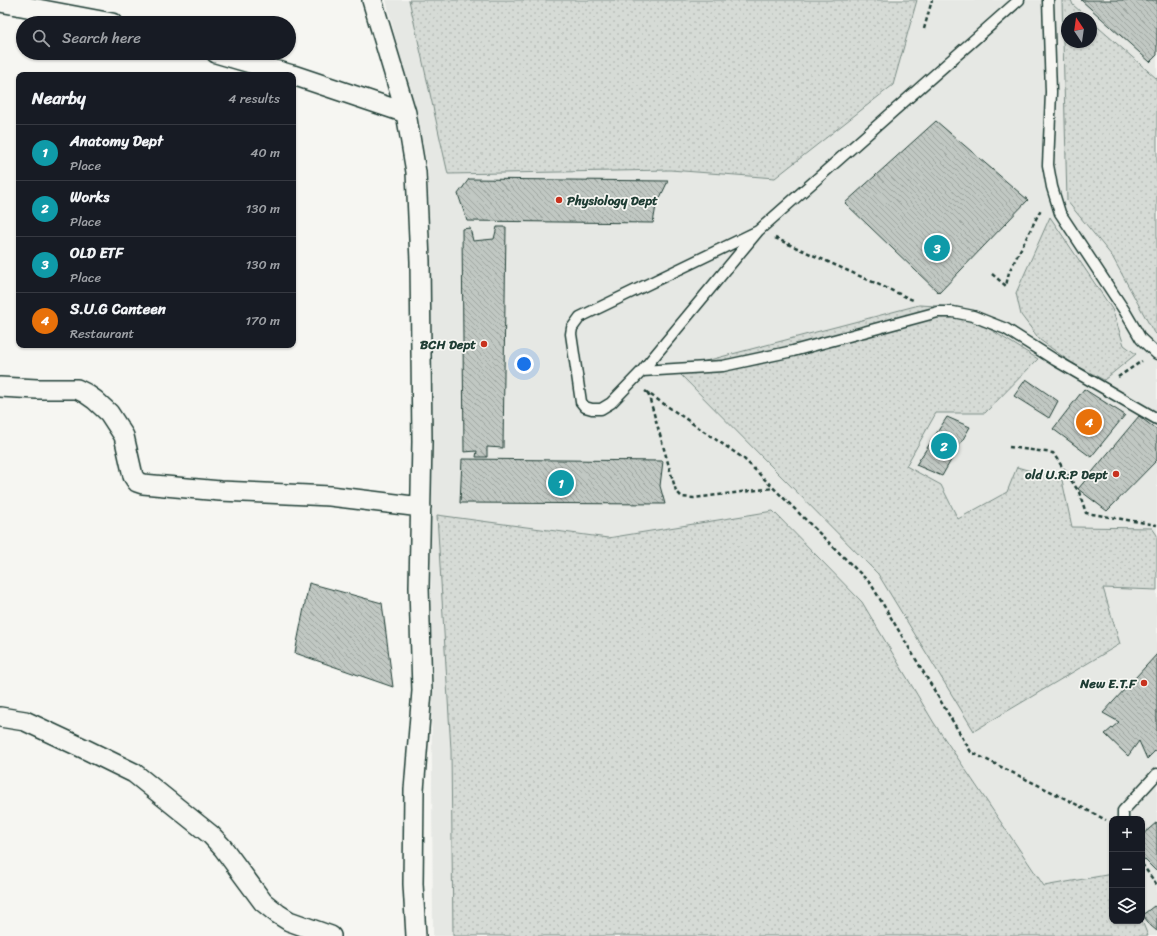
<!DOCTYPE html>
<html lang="en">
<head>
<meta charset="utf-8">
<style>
	body { margin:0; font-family:Sriracha,sans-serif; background:#20242c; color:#f1f3f6 }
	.controls { position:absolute; right:12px; bottom:12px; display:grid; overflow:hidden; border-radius:8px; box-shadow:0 1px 3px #0004 }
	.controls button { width:36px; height:36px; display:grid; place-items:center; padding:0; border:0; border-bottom:1px solid #363941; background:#171b24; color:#f1f3f6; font:20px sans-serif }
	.compass { position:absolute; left:1061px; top:12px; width:36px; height:36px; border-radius:50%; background:#171b24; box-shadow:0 1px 3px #0004; rotate:347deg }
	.you { position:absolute; left:524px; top:364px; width:14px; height:14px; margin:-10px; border:3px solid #fff; border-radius:50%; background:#1a73e8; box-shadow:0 0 0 6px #1a73e833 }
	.badge { display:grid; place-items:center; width:26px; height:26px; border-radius:50%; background:#d93025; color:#fff; font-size:13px; font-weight:700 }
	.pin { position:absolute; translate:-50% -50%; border:2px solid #fff; box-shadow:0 1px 4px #0006 }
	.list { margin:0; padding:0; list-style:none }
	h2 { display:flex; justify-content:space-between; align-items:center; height:52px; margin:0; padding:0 16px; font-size:17px }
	h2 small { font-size:13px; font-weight:400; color:#9ea1a6 }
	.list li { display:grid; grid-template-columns:26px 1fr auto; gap:12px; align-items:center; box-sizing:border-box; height:56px; padding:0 16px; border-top:1px solid #363941 }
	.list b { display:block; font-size:15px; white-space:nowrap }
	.list p { margin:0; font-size:13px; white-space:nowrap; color:#9ea1a6 }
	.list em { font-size:13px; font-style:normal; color:#9ea1a6 }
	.icon { flex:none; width:22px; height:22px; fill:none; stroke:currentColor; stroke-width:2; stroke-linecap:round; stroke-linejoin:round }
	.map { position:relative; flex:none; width:1157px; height:936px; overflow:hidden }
	.search { position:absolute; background:#171b24; box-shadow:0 1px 3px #0004; left:16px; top:16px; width:280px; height:44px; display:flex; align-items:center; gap:10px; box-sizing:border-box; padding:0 14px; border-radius:22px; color:#9ea1a6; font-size:15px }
	.panel { position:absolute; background:#171b24; box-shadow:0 1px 3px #0004; left:16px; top:72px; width:280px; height:276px; border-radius:8px }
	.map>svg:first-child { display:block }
	.built { fill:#e6e8e4; fill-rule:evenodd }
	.grass { fill:url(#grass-dots); stroke:#7a8c85 }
	.building { fill:url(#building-back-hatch); stroke:#1f3d34 }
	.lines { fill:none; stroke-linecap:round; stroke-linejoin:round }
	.service-casing { stroke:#1f3d34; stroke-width:13 }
	.minor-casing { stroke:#1f3d34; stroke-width:22 }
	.path { stroke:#1f3d34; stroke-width:2.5; stroke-dasharray:4 3; stroke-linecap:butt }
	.service { stroke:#f6f6f2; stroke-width:10 }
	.minor { stroke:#f6f6f2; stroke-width:19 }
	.poi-dot { fill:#c8321e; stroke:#f6f6f2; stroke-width:1.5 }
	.labels { text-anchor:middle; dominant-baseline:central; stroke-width:3.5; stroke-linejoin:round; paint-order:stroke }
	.poi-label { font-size:13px; font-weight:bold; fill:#1f3d34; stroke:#f6f6f2; text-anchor:end }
</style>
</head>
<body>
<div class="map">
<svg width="1157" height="936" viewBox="0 0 1157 936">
	<defs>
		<pattern id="grass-dots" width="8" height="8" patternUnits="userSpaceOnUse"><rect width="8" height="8" fill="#d6dbd6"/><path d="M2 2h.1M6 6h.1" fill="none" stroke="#b7bdb8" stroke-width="1.8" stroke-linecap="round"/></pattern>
		<pattern id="building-back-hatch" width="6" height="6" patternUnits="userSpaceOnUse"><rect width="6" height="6" fill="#c1c8c3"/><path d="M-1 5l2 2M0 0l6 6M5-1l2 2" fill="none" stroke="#9ca49f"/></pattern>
	</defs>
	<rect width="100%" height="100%" fill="#f6f6f2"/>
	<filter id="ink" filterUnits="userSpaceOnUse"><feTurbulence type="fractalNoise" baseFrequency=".025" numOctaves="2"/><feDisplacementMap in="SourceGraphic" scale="8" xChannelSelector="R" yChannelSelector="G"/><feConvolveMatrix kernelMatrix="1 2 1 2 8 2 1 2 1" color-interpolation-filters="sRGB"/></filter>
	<g filter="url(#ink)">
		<path class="built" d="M386 0H1157V936H433L428 167ZM1067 18H1091V42H1067ZM1112 819H1142V921H1112Z"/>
		<path class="grass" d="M409 0H917L893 85 775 178 670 170 448 174Z
			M1062 0H1071L1073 5 1088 18H1067V42H1091V21L1156 78 1157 77V334L1154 333 1112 256 1067 201Z
			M1050 217 1112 309 1124 345 1136 354 1104 380 1072 363 1040 340 1021 315 1016 293Z
			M919 305 954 307 1038 359 985 413H936L906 466 941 485 958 519 1007 492 1017 467 1062 480 1072 527 1152 528 1157 535V590L1103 588 1120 644 974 731 878 574 675 369Z
			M773 511 862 602 934 723 1044 886 1112 874V921H1142L1148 936H453L451 750 437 515 608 538Z"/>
		<path class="building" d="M1081 0H1157V55L1150 62Z
			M936 121 1028 200 939 293 845 203Z
			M469 179 668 181 656 206 653 223 467 221 458 194Z
			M497 227H506L503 448 487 447V457H476L477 451 464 452 462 229 470 228 473 241 494 239Z
			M1026 379 1058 401 1049 418 1014 396Z
			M1084 389 1125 415 1091 457 1053 429Z
			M1139 416 1157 430V460L1107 511 1078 489Z
			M947 417 970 427 942 476 916 465Z
			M462 459 663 461 660 486 665 504 460 503Z
			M309 583 382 603 393 687 295 653Z
			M1157 654V749L1147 759 1139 741 1128 756 1105 734 1119 722 1103 713Z
			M1157 822V868L1155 870 1142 857V835Z
			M1154 906 1157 908V931L1151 926 1142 914 1145 913Z"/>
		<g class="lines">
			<defs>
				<path id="service" d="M1048 0 1051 92 1048 165 1052 187 1060 213 1124 310 1141 339 1157 354
					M758 231 580 317 572 328 571 334 581 402 585 407 592 409H601L611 403 642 371 758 231 1019 0
					M642 371 723 366 793 351 938 312H953L973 316 1006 329 1055 360 1157 419
					M1123 819V811L1157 774"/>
				<path id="minor" d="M372 0 406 113 416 172 420 261 422 442 419 587 422 691 414 790 413 884 416 936
					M0 2 112 23
					M216 53 292 75
					M293 75 406 113
					M0 387 37 389H77L85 393 95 400 109 413 124 436 133 476 137 482 143 484 220 491 330 496 421 507
					M0 717 25 721 87 750 134 773 211 835 223 848 263 902 278 914 289 921 331 936"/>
			</defs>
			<use href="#service" class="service-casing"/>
			<use href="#minor" class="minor-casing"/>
			<path class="path" d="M924 29 932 0
				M775 238 915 301
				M992 274 1006 286 1009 272 1041 209
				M1118 377 1142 361
				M645 391 743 458 871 584 971 752 1066 799 1106 820
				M648 393 676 491 682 497 694 498 774 488
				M1009 447 1053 453 1079 492 1086 513 1157 525
				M1142 864 1157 885"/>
			<use href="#service" class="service"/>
			<use href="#minor" class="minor"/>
		</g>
	</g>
	<g class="poi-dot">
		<circle cx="559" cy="200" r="4"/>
		<circle cx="484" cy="344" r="4"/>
		<circle cx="1116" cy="474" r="4"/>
		<circle cx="1144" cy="683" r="4"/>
	</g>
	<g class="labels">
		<g class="poi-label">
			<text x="567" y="200" text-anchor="start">Physiology Dept</text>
			<text x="476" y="344">BCH Dept</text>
			<text x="1108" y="474">old U.R.P Dept</text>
			<text x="1136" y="683">New E.T.F</text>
		</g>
	</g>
</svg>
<div class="controls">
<button>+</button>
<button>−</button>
<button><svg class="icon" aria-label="layers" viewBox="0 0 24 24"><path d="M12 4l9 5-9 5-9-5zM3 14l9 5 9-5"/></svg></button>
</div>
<svg class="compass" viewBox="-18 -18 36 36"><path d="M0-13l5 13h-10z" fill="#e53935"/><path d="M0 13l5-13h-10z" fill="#9ea1a6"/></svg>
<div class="you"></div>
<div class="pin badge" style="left:561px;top:483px;background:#0f9aa8">1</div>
<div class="pin badge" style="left:944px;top:446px;background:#0f9aa8">2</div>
<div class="pin badge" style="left:937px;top:248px;background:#0f9aa8">3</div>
<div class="pin badge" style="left:1089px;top:422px;background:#e8710a">4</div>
<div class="search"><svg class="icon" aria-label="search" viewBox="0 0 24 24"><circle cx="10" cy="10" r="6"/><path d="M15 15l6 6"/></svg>Search here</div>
<section class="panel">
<h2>Nearby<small>4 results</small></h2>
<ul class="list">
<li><span class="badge" style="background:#0f9aa8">1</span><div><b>Anatomy Dept</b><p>Place</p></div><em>40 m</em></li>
<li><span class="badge" style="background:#0f9aa8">2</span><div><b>Works</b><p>Place</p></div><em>130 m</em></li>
<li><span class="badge" style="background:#0f9aa8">3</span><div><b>OLD ETF</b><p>Place</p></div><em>130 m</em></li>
<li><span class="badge" style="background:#e8710a">4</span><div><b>S.U.G Canteen</b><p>Restaurant</p></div><em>170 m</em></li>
</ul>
</section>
</div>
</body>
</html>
